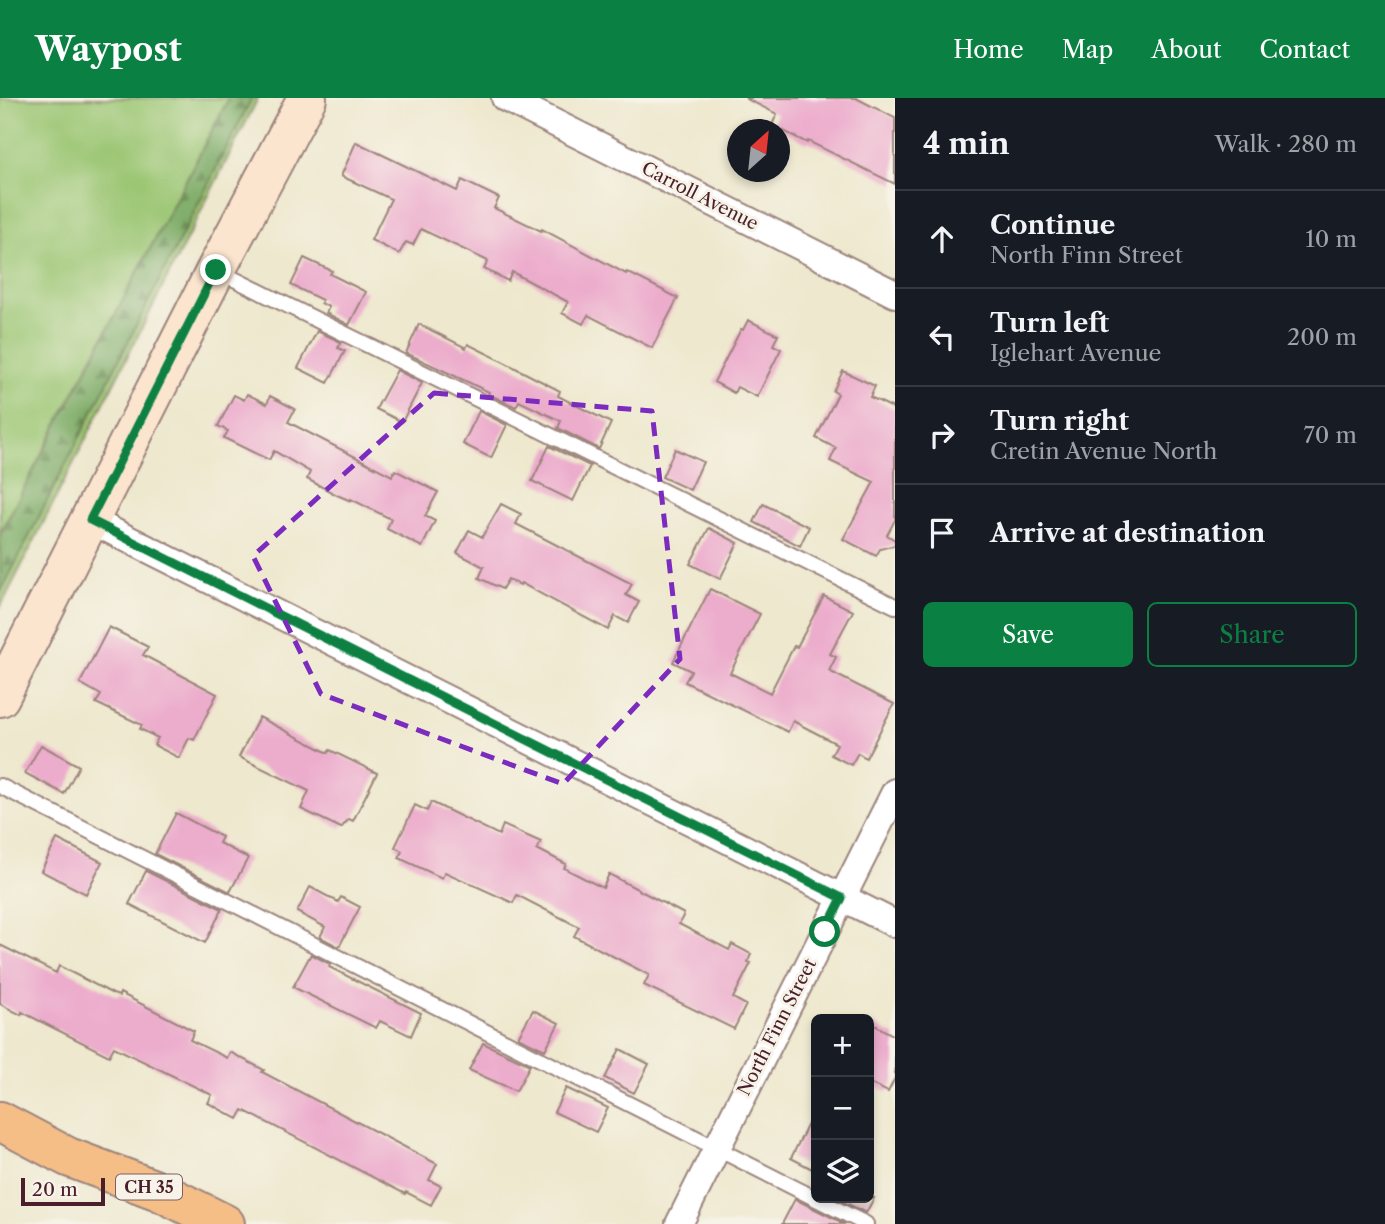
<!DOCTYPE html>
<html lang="en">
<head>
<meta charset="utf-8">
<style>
	body { margin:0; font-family:"Libre Caslon Text",serif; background:#242831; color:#f1f3f6 }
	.controls { position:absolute; right:21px; bottom:21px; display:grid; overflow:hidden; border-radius:10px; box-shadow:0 4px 10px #0003 }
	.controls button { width:63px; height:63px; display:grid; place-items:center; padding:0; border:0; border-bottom:2px solid #363941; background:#171b24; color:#f1f3f6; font:35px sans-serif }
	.compass { position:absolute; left:727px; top:21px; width:63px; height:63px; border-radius:50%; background:#171b24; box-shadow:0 4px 10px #0003; rotate:27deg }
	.scale { position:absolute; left:21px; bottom:18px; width:84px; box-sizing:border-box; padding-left:7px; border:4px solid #4a1f2b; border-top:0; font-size:19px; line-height:24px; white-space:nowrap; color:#4a1f2b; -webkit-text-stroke:5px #f7f3e8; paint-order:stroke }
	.stop { position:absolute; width:21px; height:21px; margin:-16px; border:5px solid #0b8043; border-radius:50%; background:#fff }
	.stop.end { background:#0b8043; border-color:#fff; box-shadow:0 2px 7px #0008 }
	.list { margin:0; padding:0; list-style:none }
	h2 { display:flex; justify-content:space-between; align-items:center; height:91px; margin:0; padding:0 28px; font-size:30px }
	h2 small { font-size:23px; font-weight:400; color:#9ea1a6 }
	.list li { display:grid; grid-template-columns:46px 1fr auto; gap:21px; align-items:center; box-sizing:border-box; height:98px; padding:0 28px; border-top:2px solid #363941 }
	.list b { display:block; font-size:26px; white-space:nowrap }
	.list p { margin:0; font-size:23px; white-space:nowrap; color:#9ea1a6 }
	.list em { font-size:23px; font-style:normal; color:#9ea1a6 }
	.actions { display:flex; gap:14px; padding:21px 28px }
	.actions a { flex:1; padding:16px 0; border:2px solid #0b8043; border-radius:10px; text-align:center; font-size:24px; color:#0b8043 }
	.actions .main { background:#0b8043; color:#fff }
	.icon { flex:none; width:38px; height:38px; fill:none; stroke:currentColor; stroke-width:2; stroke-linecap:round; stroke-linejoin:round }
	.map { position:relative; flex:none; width:895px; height:1126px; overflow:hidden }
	header { display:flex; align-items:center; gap:42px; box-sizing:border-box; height:98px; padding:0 35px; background:#0b8043; color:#fff }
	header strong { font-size:33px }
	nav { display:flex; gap:38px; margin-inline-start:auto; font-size:24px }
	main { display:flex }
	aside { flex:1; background:#171b24 }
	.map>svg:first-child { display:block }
	.green { fill:#9bc673; stroke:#72724f; stroke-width:2 }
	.forest { fill:url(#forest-firs); stroke:#636548; stroke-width:2 }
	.building { fill:#ecaccc }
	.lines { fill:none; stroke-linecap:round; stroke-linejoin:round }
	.service-casing { stroke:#9c847c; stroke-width:18 }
	.minor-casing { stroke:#9c847c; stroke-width:30 }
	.secondary-casing { stroke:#9c847c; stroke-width:42 }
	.primary-casing { stroke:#9c847c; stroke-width:42 }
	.service { stroke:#fff; stroke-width:14 }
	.minor { stroke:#fff; stroke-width:26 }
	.secondary { stroke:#fbe5cf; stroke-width:38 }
	.primary { stroke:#f6be87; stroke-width:38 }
	.route { stroke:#0b8043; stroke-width:9 }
	.marked { fill:none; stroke:#7b2cbf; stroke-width:5; stroke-dasharray:14 9; stroke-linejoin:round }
	.labels { text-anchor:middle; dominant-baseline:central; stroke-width:6; stroke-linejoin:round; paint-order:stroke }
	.shield { fill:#f7f3e8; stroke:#7e5f64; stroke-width:2 }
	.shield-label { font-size:16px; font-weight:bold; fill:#4a1f2b }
	.street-label { font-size:18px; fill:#4a1f2b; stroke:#f7f3e8 }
</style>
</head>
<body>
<header>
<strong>Waypost</strong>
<nav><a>Home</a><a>Map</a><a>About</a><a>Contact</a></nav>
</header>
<main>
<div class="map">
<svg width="895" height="1126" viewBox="0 0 895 1126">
	<defs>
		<pattern id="forest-firs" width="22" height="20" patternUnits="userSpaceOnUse" patternTransform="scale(1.75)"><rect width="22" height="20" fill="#7cab65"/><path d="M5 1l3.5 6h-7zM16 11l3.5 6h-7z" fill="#688b53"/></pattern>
	</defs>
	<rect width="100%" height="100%" fill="#f7f3e8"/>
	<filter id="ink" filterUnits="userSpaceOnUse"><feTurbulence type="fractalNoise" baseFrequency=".0143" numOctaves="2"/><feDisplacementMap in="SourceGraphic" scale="14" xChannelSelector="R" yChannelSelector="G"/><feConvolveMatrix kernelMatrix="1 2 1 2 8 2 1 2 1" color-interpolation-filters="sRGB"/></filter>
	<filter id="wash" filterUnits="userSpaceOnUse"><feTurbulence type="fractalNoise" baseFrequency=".00686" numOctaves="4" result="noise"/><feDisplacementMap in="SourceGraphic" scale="28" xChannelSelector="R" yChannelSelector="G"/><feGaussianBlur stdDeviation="1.57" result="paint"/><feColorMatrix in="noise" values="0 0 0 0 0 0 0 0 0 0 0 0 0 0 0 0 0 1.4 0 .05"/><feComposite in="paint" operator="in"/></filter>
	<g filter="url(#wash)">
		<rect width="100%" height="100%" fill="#eee8ce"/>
		<path class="green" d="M0 0H258L0 510Z"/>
		<path class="forest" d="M229 0H252L0 496V436Z"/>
		<g id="blocks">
			<path class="building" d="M745 0H856L895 20V86L808 43 807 45 772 27 777 16Z
				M356 44 457 93 462 82 499 100 494 110 541 133 542 131 626 176 627 174 678 200 652 250 588 217 583 226 562 215 568 204 512 174 508 183 484 171 488 163 421 131 413 147 406 144 399 156 371 142 391 101 341 78Z
				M304 160 332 173 330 176 366 194 349 227 326 215 329 209 321 205 322 202 291 187Z
				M748 222 778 237 773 247 781 251 757 299 737 289 734 295 714 284 741 231 743 232Z
				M419 226 466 250 468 246 502 263 560 293 558 298 611 325 599 351 558 330 561 323 519 303 516 309 488 296 489 294 406 255Z
				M317 233 341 244 338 250 345 253 328 285 298 270Z
				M397 272 422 285 402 324 376 311Z
				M843 273 875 288 870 299 895 311V422L887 437 895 442V447L880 451 876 458 843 441 874 384 830 363 836 350 816 340 838 296 833 293Z
				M247 296 267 306 270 298 295 311 288 324 392 378 395 372 438 394 425 418 435 423 422 449 387 431 391 421 351 401V403L337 397 307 381 310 374 274 353 269 362 224 340 228 333 218 328 234 297 244 302Z
				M479 313 507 327 491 360 463 346Z
				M549 348 590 368 573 403 532 383Z
				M675 351 703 364 690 392 662 379Z
				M501 406 521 416 516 426 632 486 626 497 639 504 628 525 615 518 608 532 521 485 520 487 508 481 502 491 479 480 484 469 457 455 469 432 482 439Z
				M763 406 809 429 800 448 754 424Z
				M709 430 738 445 720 481 690 466Z
				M710 491 760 516 730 575 770 595 794 548 797 549 824 498 853 513 830 556 836 559 829 573 894 606 866 660 858 655 851 667 831 657 837 646 793 623 788 634 685 584 691 573 673 564Z
				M109 529 148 549 143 557 217 596 194 642 189 640 179 660 154 647 158 640 140 631 142 627 96 605 101 597 80 585Z
				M259 619 328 655 330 652 377 675 353 723 349 721 341 730 301 711 309 693 239 659Z
				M41 647 79 668 64 696 25 675Z
				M431 704 499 737 503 727 541 744 537 751 566 766 564 770 603 790 609 776 684 816 679 826 729 852 732 846 751 856 748 864 751 865 733 900 746 907 734 931 644 887 649 877 574 838 579 829 517 797 513 805 445 774 442 780 399 760 402 753 395 749 415 707 427 713Z
				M176 715 222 739 219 745 248 760 230 794 155 756Z
				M57 741 102 764 86 796 41 773Z
				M146 773 222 811 205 845 129 806Z
				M310 789 338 804 341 799 360 809 339 849 320 839 325 829 297 814Z
				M0 847 56 875 59 868 113 896 119 898 120 895 194 933 190 942 227 960 230 954 264 972 262 974 437 1066 429 1082 441 1088 431 1107 406 1094 405 1096 243 1012 238 1021 208 1005 212 997 114 949 109 958 22 914 21 917 0 906Z
				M311 856 330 866 329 869 421 915 411 938 380 923 376 930 293 889Z
				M533 912 559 925 545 952 518 939Z
				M869 924 895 938V980L888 994 869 985Z
				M483 945 530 967 516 993 469 972Z
				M620 951 649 966 634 995 605 980Z
				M566 990 608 1010 596 1034 554 1014Z
				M816 1010V1073L791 1060Z
				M835 1100H874L866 1115Z
				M795 1101 845 1126H782Z"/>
		</g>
	</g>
	<g filter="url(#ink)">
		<use href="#blocks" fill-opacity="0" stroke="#9c847c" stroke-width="2"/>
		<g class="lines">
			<defs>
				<path id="service" d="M218 173 895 508
					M0 688 866 1126"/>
				<path id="minor" d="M505 0 895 196
					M90 422 895 826
					M679 1126 895 694"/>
				<path id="secondary" d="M0 599 216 172 307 0"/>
				<path id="primary" d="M0 1023 68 1059 159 1093 225 1126"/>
			</defs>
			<use href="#service" class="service-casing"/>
			<use href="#minor" class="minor-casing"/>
			<use href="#secondary" class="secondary-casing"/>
			<use href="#primary" class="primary-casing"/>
			<use href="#service" class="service"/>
			<use href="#minor" class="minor"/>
			<use href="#secondary" class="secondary"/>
			<use href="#primary" class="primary"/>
		</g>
	</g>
	<g class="lines" filter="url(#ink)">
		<path class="route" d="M216 172 90 422 842 800 825 834"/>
	</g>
	<path class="marked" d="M434 295 652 313 680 561 563 686 321 596 253 458Z"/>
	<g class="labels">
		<rect class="shield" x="116" y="1076.5" width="66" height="25" rx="5"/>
		<g class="shield-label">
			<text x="149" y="1089">CH 35</text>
		</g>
		<g class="street-label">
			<text transform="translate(700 98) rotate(27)">Carroll Avenue</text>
			<text transform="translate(777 929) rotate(-63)">North Finn Street</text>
		</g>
	</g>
</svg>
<div class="controls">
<button>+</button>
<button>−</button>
<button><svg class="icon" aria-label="layers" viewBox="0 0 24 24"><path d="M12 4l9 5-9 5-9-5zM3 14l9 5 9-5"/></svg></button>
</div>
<svg class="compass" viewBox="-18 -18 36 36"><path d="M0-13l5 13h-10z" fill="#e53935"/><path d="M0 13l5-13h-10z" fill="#9ea1a6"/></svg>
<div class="scale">20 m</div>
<div class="stop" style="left:825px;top:834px"></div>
<div class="stop end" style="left:216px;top:172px"></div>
</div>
<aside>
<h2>4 min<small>Walk · 280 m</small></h2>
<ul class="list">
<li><svg class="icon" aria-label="ahead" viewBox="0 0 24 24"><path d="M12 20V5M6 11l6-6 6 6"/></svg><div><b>Continue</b><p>North Finn Street</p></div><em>10 m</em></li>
<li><svg class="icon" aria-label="left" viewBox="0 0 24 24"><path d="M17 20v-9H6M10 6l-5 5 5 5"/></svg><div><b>Turn left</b><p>Iglehart Avenue</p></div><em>200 m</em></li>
<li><svg class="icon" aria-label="right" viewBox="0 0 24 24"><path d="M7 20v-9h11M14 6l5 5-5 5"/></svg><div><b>Turn right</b><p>Cretin Avenue North</p></div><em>70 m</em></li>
<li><svg class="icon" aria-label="arrive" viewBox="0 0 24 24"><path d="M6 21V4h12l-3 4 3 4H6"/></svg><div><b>Arrive at destination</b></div></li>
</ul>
<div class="actions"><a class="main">Save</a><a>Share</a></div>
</aside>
</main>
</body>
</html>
